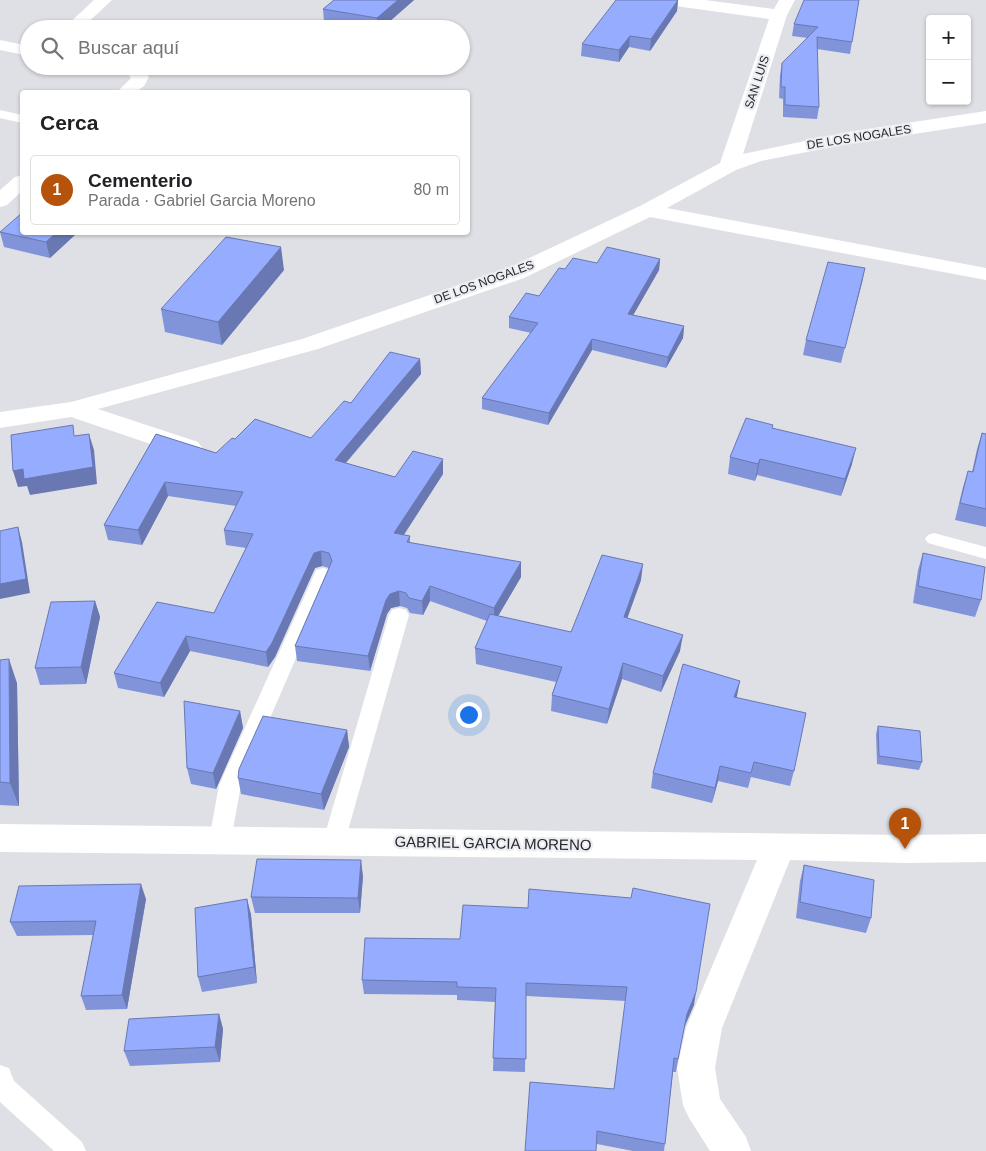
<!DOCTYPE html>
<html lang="es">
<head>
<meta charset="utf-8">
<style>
	body { margin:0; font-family:Arial,sans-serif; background:#f6f6f6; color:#202124 }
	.controls { position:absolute; right:15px; top:15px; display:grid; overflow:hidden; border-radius:5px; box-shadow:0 1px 4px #0004 }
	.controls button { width:45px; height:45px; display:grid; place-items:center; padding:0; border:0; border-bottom:1px solid #e0e0e0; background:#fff; color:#202124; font:25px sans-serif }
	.you { position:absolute; left:468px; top:714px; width:18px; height:18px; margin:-12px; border:4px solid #fff; border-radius:50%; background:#1a73e8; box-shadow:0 0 0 8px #1a73e833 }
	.badge { display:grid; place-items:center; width:32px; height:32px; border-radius:50%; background:#b45309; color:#fff; font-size:16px; font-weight:700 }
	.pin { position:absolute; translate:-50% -41px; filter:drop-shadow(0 1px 2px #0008) }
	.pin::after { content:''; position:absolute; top:26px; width:18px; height:15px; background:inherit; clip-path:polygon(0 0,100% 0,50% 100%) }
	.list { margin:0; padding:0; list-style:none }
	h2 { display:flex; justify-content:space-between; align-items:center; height:65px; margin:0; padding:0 20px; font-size:21px }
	h2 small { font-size:16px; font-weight:400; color:#757577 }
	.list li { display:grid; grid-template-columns:32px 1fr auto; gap:15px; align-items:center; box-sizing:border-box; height:70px; margin:0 10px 10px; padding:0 10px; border:1px solid #e0e0e0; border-radius:5px }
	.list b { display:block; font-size:19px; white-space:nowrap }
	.list p { margin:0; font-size:16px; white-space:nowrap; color:#757577 }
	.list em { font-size:16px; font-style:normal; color:#757577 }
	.icon { flex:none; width:28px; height:28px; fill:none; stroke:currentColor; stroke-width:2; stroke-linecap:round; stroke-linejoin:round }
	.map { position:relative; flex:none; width:986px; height:1151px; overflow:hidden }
	.search { position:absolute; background:#fff; box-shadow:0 1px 4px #0004; left:20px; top:20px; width:450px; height:55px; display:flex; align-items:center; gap:12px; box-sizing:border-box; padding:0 18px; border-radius:28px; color:#757577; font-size:19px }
	.panel { position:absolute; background:#fff; box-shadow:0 1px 4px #0004; left:20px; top:90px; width:450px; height:145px; border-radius:5px }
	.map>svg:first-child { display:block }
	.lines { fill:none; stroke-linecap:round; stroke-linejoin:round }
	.lane { fill:#fff; fill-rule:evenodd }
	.street { fill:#fff; fill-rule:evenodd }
	.wall { fill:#8194da }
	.shaded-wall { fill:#6978b2 }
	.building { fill:#96acfe; stroke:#6978b2 }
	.labels { text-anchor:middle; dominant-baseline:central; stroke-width:4.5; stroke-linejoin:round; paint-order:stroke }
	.far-street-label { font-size:12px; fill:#262728; stroke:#ecedf2 }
	.street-label { font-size:15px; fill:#262728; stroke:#ecedf2 }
</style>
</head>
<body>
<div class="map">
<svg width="986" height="1151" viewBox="0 0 986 1151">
	<rect width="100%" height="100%" fill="#dee0e5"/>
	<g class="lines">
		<path class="lane" d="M0 110 22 115V123L0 118Z
			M934 533 986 547V559L928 543 925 539 928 535Z
			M323 568 330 570 332 575 241 785 231 840 228 847 220 849 212 847 209 840 219 785 314 575 316 570Z
			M399 608 406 610 409 615 345 841 342 848 334 850 326 848 323 841 389 615 392 610Z
			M0 1065 9 1068 14 1081 82 1142 86 1151H54L0 1102Z"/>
		<path class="street" d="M94 0H112L81 29H63Z
			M660 0H705L774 9 779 0H795L787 15 743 154 848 132 986 111V123L848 144 761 161 736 170 667 208 986 268V280L650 217 524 278 318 349 98 409 198 442 202 448 198 454 189 456 180 454 71 417 0 428V412L71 402 302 339 508 268 640 206 720 163 769 19 668 5 662 3Z
			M0 40 29 46V56L0 50Z
			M113 66H140L149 77 144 86 136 92H117L131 78 127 73 116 70Z
			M22 175V191L7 205 0 207V190L15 177Z
			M0 824 905 835 986 834V862L905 863 790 860 722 1028 715 1068 720 1099 746 1137 751 1151H710L689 1118 683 1105 677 1068 686 1028 757 860 0 852Z"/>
	</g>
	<path class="wall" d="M334 0H414L381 29H363L324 22 323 9Z
		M678 0 677 11 650 51 629 47 619 62 581 56 582 44Z
		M859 0 850 54 817 49 819 107 817 119 783 117V99L779 98 780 75 782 63 808 38 792 36 794 24Z
		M929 49H930V89L926 61Z
		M0 232H77V233L50 258 4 247Z
		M660 259 659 270 633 315 684 326 683 338 666 368 592 350 548 425 482 409V398L531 333 509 328V317L539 296 565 269 597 263Z
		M865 268 841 363 803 355 806 340Z
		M284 270 222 345 165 332 161 309Z
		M420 359 421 374 346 463 395 477 443 474 404 535 410 536V543L521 577 498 616 571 632 641 580 627 618 680 651 661 692 622 679 607 724 551 711 552 695 556 682 476 664 475 648 487 621 430 601 423 615 410 613 407 608 400 606 391 608 387 614 370 671 297 661 295 646 329 568 322 566 315 568 275 657 268 667 190 651 164 697 118 688 114 673 214 613 246 548 226 545 224 530 236 506 168 496 142 545 108 540 104 525 156 434 216 453 235 439 311 438 351 403Z
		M773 428 852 464 841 496 757 475 755 481 728 474 730 457Z
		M982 433 986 434V527L955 520 963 487 968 471 972 472 977 449Z
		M923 553 981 600 975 617 913 603 918 570Z
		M95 601 100 617 86 684 40 685 35 668Z
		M0 660 17 683 19 806 0 805Z
		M737 697 794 771 790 786 751 777 748 788 718 781 712 803 651 788 653 773Z
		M240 711 243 728 216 789 191 784 187 768Z
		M878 726 922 762 919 770 877 764 876 734Z
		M347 730 349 747 324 810 241 794 238 778Z
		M804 865 871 918 866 933 796 918 800 881Z
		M363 876 360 913H255L251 897Z
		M146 899 127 1009 86 1010 81 996 93 935 17 936 10 922Z
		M247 899 251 915 257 983 202 992 198 977Z
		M460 939 694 1005 684 1027 676 1072H673L664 1151H633L597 1144 525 1151 614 1089 626 1001 526 996 525 1072 493 1071 495 1002 457 1000V995L364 994 362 980Z
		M219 1014 223 1029 220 1062 130 1066 124 1051Z"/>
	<path class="shaded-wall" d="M398 0H414L381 29H378L377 18Z
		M678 0 677 11 650 51 651 39Z
		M630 36 629 47 619 62V50Z
		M57 232 77 233 50 258 46 242Z
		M281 247 284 270 222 345 218 322Z
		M660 259 659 270 627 326 628 314Z
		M865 268 862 283 841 363 845 348Z
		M684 326 683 338 666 368 668 357Z
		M592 339V350L548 425 549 413Z
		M420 359 421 374 336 474 335 460Z
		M89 434 94 450 97 484 30 495 27 486 18 487 13 471Z
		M856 448 852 464 841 496 845 479Z
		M443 459V474L395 548 394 533Z
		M760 459 757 475 755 481 758 464Z
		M165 482 168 496 142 545 138 530Z
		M18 527 22 542 30 593 0 599V584Z
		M321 551 322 566 315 568 275 657 268 667 266 652 314 553Z
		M521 562V577L494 623V608Z
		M643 564 641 580 622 633 624 617Z
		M430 586V601L423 615 422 601Z
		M399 591 400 606 391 608 387 614 370 671 368 656 386 600 390 594Z
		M95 601 100 617 86 684 81 667Z
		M683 635 680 651 661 692 663 676Z
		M186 636 190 651 164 697 160 683Z
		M9 659 17 683 19 806 10 783Z
		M623 663 622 679 607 724 609 709Z
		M740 681 737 696 732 712 734 697Z
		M240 711 243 728 216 789 213 773Z
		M347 730 349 747 324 810 321 794Z
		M720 766 718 781 712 803 715 788Z
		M361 860 363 876 360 913 358 898Z
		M141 884 146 899 127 1009 122 995Z
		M247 899 251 915 257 983 254 967Z
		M696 992 694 1005 684 1028 687 1014Z
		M219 1014 223 1029 220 1062 215 1047Z"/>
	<path class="building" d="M334 0H398L377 18 323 9Z
		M616 0H678L651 39 630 36 619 50 582 44Z
		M804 0H859L852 42 817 37 819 107 785 105V87H781L782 63 818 27 794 24Z
		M22 213V232H57L46 242 0 232Z
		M226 237 281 247 218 322 161 309Z
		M607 247 660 259 628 314 684 326 668 357 592 339 549 413 482 398 538 323 509 317 526 293 539 296 559 268 565 269 573 258 597 263Z
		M828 262 865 268 845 348 806 340Z
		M390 352 420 359 335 460 395 477 413 451 443 459 394 533 410 536 407 542 521 562 494 608 430 586 422 601 409 598 406 593 399 591 390 594 386 600 368 656 295 646 332 561 329 553 321 551 314 553 272 643 266 652 186 636 160 683 114 673 157 602 214 613 253 534 224 530 243 492 165 482 138 530 104 525 156 434 216 453 232 438 235 439 255 419 311 438 344 401 351 403Z
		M746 418 773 425 772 428 856 448 845 479 760 459 758 464 730 457Z
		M73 425 74 436 89 434 93 467 24 479 23 469 13 471 11 435Z
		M982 433 986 434V509L960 503 968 471 973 472Z
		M18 527 26 579 0 584V531Z
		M923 553 985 567 981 600 918 586Z
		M602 555 643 564 624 617 683 635 663 676 623 663 609 709 552 695 562 667 475 648 490 614 571 632Z
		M95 601 81 667 35 668 51 602Z
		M9 659 10 783 0 782V660Z
		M683 664 740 681 734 697 806 713 794 771 754 762 751 773 720 766 715 788 653 773Z
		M184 701 240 711 213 773 187 768Z
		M263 716 347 730 321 794 238 778 239 769Z
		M878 726 920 731 922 762 879 756Z
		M257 859 361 860 358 898 251 897Z
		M804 865 874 880 871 918 800 902Z
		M141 884 122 995 81 996 96 921 10 922 19 886Z
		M633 888 710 904 696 992 687 1014 678 1059 674 1058 665 1144 597 1131 596 1151H525L530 1082 614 1089 627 987 526 983V1059L493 1058 496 988 457 987V982L362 980 365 938 460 939 463 905 528 908 529 889 631 898Z
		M247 899 254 967 198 977 195 908Z
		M219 1014 215 1047 124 1051 129 1019Z"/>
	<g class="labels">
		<g class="far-street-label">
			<text transform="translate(757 82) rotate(-72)">SAN LUIS</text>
			<text transform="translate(859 137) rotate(-9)">DE LOS NOGALES</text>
			<text transform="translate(484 282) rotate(-20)">DE LOS NOGALES</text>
		</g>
		<g class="street-label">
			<text transform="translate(493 843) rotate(1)">GABRIEL GARCIA MORENO</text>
		</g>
	</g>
</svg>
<div class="controls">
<button>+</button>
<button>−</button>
</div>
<div class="you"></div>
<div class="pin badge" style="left:905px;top:849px">1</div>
<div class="search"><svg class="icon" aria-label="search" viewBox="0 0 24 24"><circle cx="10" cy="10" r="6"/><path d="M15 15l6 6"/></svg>Buscar aquí</div>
<section class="panel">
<h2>Cerca<small></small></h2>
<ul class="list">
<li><span class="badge">1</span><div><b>Cementerio</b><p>Parada · Gabriel Garcia Moreno</p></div><em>80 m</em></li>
</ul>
</section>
</div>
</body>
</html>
